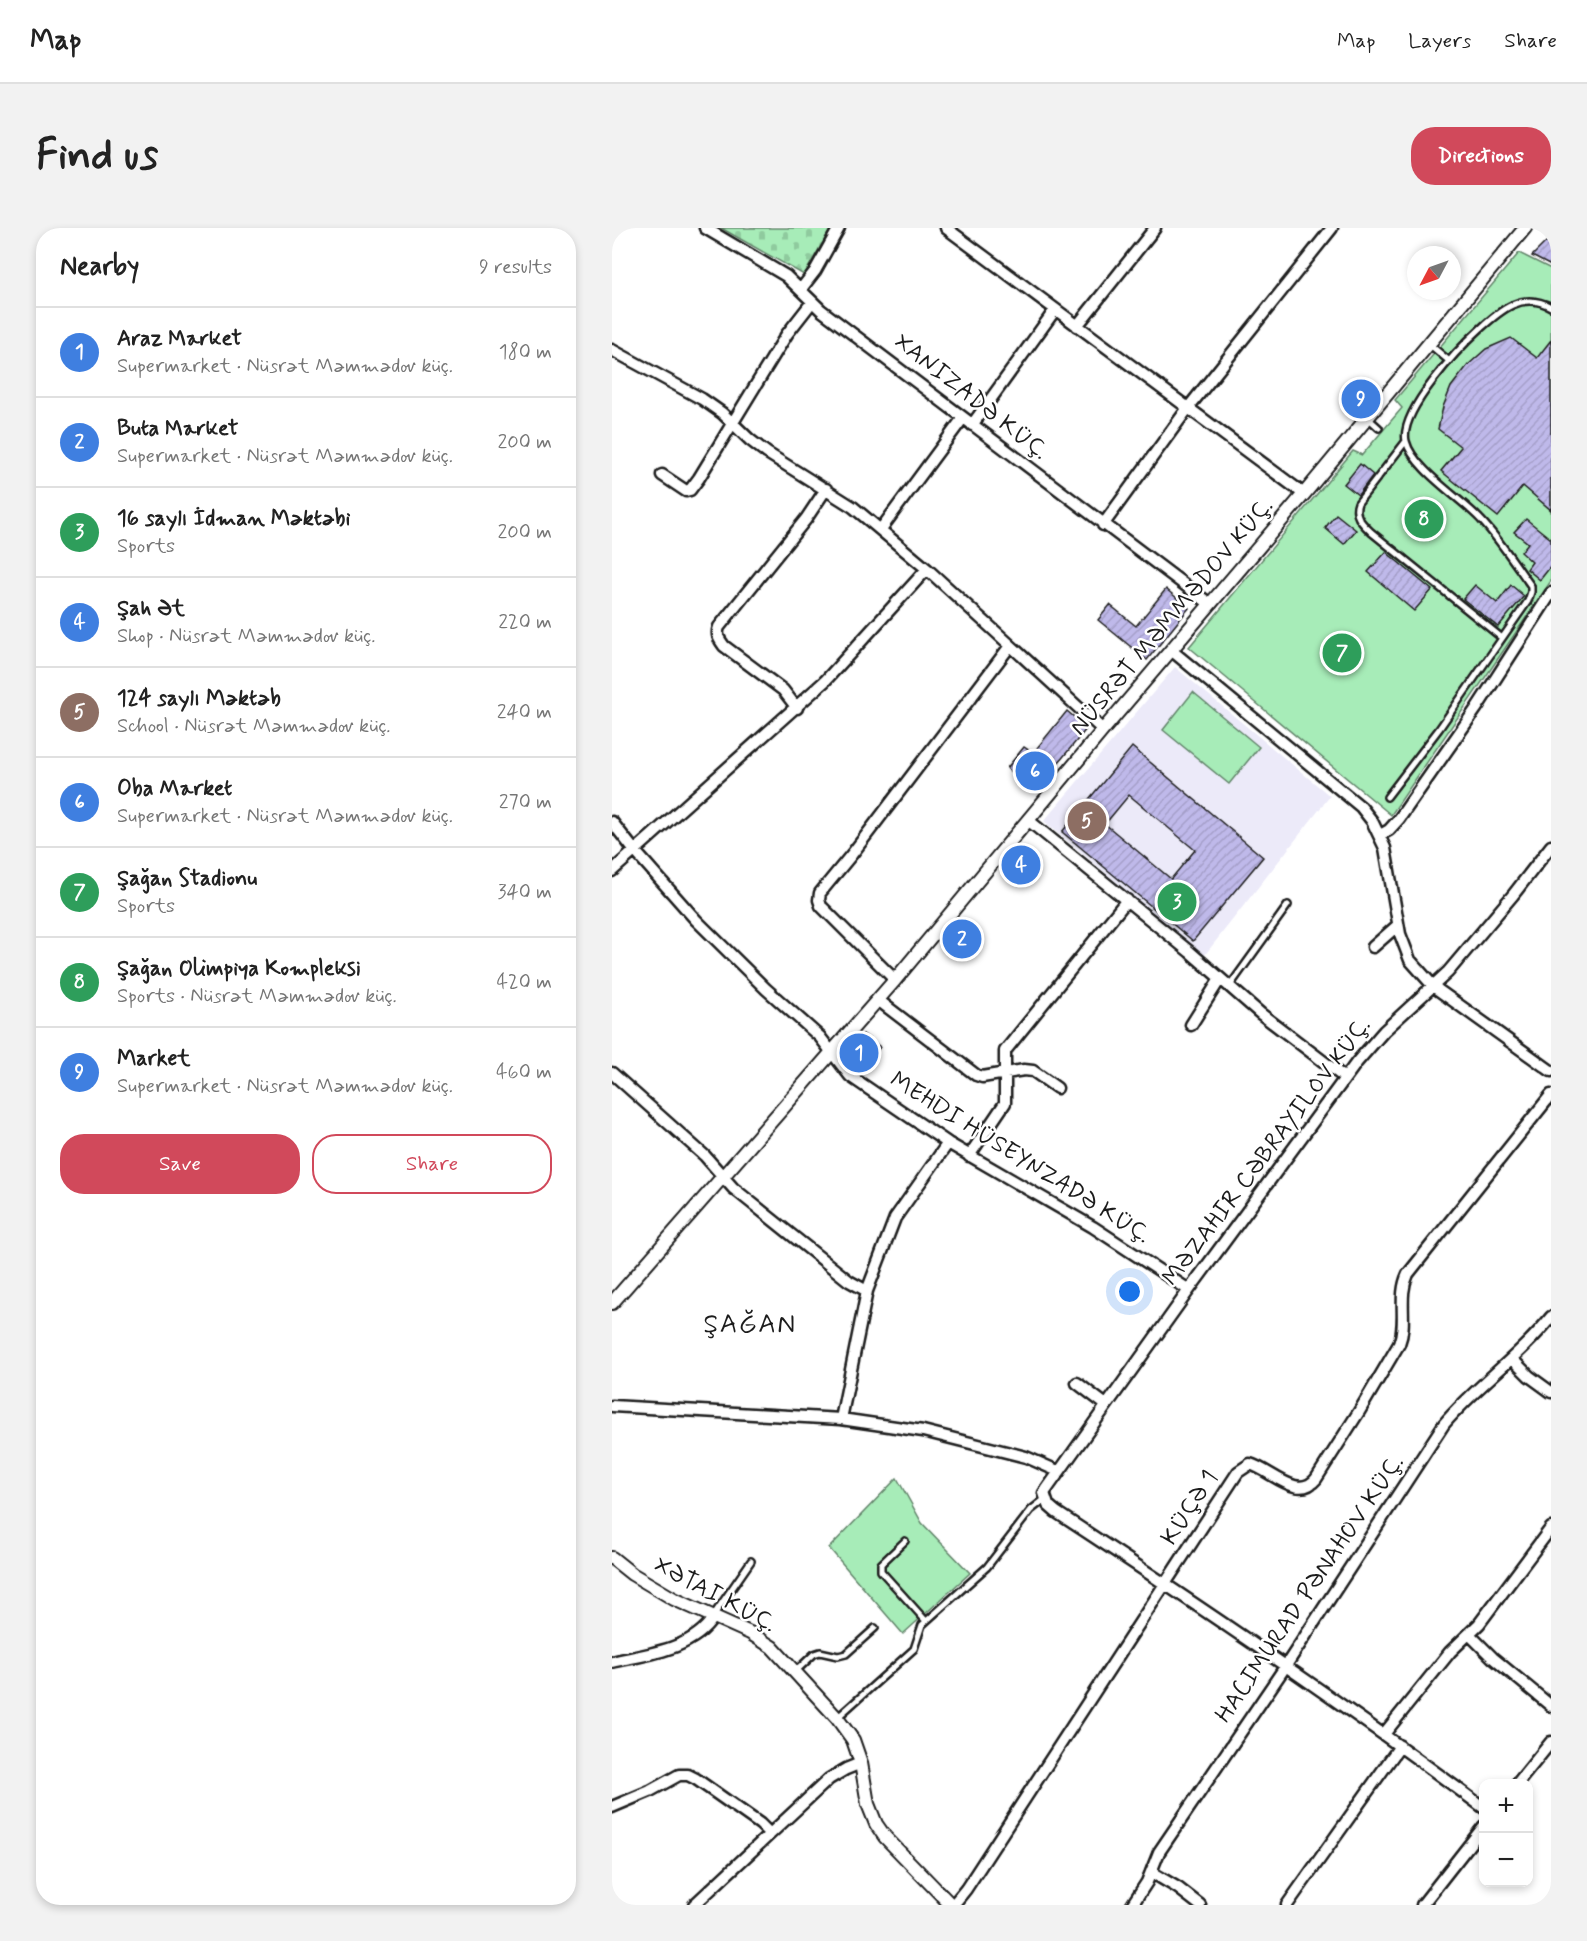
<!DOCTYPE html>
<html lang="en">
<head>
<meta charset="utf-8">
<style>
	body { margin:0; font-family:Mynerve,sans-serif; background:#f2f2f2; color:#222 }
	.controls { position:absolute; right:18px; bottom:18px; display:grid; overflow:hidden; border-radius:12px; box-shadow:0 3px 9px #0003 }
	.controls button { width:54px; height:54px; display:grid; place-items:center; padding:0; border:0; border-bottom:2px solid #e0e0e0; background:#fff; color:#222; font:30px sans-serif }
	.compass { position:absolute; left:795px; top:18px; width:54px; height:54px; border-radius:50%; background:#fff; box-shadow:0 3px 9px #0003; rotate:229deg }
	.you { position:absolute; left:518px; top:1064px; width:21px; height:21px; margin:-15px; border:4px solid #fff; border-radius:50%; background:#1a73e8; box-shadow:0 0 0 9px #1a73e833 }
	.badge { display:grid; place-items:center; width:39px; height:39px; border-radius:50%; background:#d1495b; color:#fff; font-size:20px; font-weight:700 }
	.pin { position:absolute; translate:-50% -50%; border:3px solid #fff; box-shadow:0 2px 6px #0006 }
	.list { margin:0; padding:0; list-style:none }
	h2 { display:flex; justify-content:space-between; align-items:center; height:78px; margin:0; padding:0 24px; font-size:26px }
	h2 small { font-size:20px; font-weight:400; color:#767676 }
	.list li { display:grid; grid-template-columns:39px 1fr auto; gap:18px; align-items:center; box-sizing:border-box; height:90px; padding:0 24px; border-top:2px solid #e0e0e0 }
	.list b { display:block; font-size:22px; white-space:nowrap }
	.list p { margin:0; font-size:20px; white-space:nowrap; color:#767676 }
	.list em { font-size:20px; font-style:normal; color:#767676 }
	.actions { display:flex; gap:12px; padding:18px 24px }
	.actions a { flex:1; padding:14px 0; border:2px solid #d1495b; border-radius:24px; text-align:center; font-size:21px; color:#d1495b }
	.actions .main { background:#d1495b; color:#fff }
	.map { position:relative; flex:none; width:939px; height:1677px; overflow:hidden; border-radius:24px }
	header { display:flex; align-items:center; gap:36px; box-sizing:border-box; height:84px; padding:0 30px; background:#fff; border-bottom:2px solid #e0e0e0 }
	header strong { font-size:28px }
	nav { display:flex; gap:33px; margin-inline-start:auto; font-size:21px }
	.intro { display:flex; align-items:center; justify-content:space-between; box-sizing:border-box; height:144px; padding:0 36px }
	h1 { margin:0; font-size:42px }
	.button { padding:15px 27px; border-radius:24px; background:#d1495b; color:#fff; font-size:21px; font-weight:700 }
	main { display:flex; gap:36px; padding:0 36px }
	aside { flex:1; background:#fff; border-radius:24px; box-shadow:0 3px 9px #0003 }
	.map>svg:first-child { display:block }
	.built { fill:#eceaf9 }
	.cemetery { fill:url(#cemetery-stones); stroke:#62846a; stroke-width:1.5 }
	.pitch { fill:#a7ecb8; stroke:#62846a; stroke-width:1.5 }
	.building { fill:url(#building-hatch); stroke:#1c1c1c; stroke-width:1.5; fill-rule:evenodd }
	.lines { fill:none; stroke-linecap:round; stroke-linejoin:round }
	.service-casing { stroke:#1c1c1c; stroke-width:10 }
	.minor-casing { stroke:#1c1c1c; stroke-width:15 }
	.tertiary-casing { stroke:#1c1c1c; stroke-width:16 }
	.service { stroke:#fff; stroke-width:5 }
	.minor { stroke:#fff; stroke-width:10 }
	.tertiary { stroke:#fff; stroke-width:12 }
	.labels { text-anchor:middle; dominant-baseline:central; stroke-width:5; stroke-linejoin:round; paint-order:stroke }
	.street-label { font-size:24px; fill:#1c1c1c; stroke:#fff }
	.quarter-label { font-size:27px; letter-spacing:1.5px; fill:#1c1c1c; stroke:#fff }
</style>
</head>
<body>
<header>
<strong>Map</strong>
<nav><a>Map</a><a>Layers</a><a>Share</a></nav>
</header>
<div class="intro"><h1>Find us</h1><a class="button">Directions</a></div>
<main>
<aside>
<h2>Nearby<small>9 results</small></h2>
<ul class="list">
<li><span class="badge" style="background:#3f7fe0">1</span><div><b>Araz Market</b><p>Supermarket · Nüsrət Məmmədov küç.</p></div><em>180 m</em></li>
<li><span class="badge" style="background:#3f7fe0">2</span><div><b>Buta Market</b><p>Supermarket · Nüsrət Məmmədov küç.</p></div><em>200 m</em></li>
<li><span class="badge" style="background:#2e9e5b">3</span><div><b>16 saylı İdman Məktəbi</b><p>Sports</p></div><em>200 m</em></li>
<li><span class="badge" style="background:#3f7fe0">4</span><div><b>Şah Ət</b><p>Shop · Nüsrət Məmmədov küç.</p></div><em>220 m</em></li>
<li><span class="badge" style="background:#8d6e63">5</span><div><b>124 saylı Məktəb</b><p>School · Nüsrət Məmmədov küç.</p></div><em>240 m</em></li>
<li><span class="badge" style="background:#3f7fe0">6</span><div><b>Oba Market</b><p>Supermarket · Nüsrət Məmmədov küç.</p></div><em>270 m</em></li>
<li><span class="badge" style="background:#2e9e5b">7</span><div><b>Şağan Stadionu</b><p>Sports</p></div><em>340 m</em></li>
<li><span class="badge" style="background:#2e9e5b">8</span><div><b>Şağan Olimpiya Kompleksi</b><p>Sports · Nüsrət Məmmədov küç.</p></div><em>420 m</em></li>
<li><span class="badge" style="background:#3f7fe0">9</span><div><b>Market</b><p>Supermarket · Nüsrət Məmmədov küç.</p></div><em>460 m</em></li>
</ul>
<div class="actions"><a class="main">Save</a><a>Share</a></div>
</aside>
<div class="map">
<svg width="939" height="1677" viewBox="0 0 939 1677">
	<defs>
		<pattern id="cemetery-stones" width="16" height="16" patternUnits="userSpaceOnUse" patternTransform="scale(1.5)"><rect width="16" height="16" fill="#a7ecb8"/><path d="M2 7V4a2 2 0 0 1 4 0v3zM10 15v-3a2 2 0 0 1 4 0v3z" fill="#8fca9e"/></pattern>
		<pattern id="building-hatch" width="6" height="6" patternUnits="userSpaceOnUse" patternTransform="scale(1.5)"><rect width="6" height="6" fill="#bfb9ea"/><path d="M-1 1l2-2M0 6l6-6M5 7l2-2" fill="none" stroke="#a49ec8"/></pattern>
	</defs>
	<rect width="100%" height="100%" fill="#fff"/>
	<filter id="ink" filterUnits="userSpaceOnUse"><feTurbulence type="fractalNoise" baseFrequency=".0167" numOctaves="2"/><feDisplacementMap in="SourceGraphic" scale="12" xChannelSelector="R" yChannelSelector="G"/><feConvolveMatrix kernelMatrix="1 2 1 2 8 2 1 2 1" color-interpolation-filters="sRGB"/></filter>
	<g filter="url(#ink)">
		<path class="built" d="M563 439 718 568 592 728 432 593Z"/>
		<path class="cemetery" d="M109 0H219L192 47Z"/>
		<path class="pitch" d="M907 25 939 41V353L779 587 577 419 741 223 750 227 790 180 783 172Z
			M581 464 647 519 617 556 551 502Z
			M285 1250 310 1295 358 1345 291 1406 217 1320Z"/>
		<path class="building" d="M939 9V38L920 28Z
			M899 110 925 130 939 112V282L911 258 886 289 829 243 849 219 826 201 831 179 839 159 856 137 874 121Z
			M748 236 761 247 746 267 732 256Z
			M724 286 744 302 732 316 713 300Z
			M914 291 939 311V338L928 352 915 341 920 334 909 324 916 315 902 304Z
			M774 324 820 362 802 383 756 344Z
			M863 357 885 375 899 357 912 368 886 399 851 371Z
			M554 361 577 380 535 432 486 392 498 377 524 398Z
			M455 483 475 500 423 563 395 540 412 519 421 525Z
			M520 519 651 629 581 713 450 604ZM517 567 583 622 559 651 493 596Z
			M251 806 268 819 251 842 233 828Z"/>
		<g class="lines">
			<defs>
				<path id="service" d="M817 116 836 132
					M756 190 767 200
					M794 213 746 275C741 288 751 296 759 304L890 410
					M775 569 827 501 916 373 919 364V358C903 336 888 312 869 292 850 271 801 241 794 213 787 184 847 120 868 101 889 82 910 63 939 79
					M617 759 676 677
					M293 1313 269 1336V1343L314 1393
					M101 1388 139 1333
					M184 1443 202 1426 208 1424 226 1428 234 1426 263 1400
					M226 1489 302 1421 310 1397 375 1339 419 1282 433 1271"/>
				<path id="minor" d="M93 0 174 48 209 82 598 376
					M334 0 692 266
					M189 61 203 43 227 0
					M465 98 543 0
					M0 122 90 171 110 185 138 212 155 225 241 279 315 341 491 502
					M360 197 443 82
					M50 247 74 263 78 262 87 250 175 106 200 74
					M491 297 576 180 720 0
					M269 301 351 190
					M559 422 749 579 760 593 773 620 788 706 798 732 822 759 939 843
					M185 480 171 462 112 418C107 411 104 407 107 399L194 291 214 261
					M416 592 578 724 649 786 733 850
					M0 594 22 622 84 692 154 761 208 809 238 848 336 915 481 999 577 1062
					M768 607 777 602 787 591 864 481 939 365
					M0 643 213 453 315 341
					M761 719 786 697
					M283 752 209 678 207 672 208 665 240 626 398 418
					M266 772 364 847 370 849 412 842 421 843 445 860
					M579 797 608 751
					M0 845 93 928 121 960 237 1053 255 1063
					M357 928 393 875V823L515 672
					M900 1131 917 1148 939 1164
					M465 1155 494 1177
					M0 1178 229 1191 311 1203 414 1229 446 1243
					M229 1191 255 1063 283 990 336 915
					M857 1406 881 1430 939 1478
					M0 1434C35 1426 80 1422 101 1390
					M772 1506 838 1424 867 1396 939 1300
					M905 1556 939 1514
					M0 1579 38 1563 67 1547H76L84 1551 148 1596 158 1606
					M872 1580C733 1476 589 1379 444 1284L436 1277 432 1265 577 1062 745 834 772 803 836 744 901 667 939 618
					M539 1644 566 1660 588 1677
					M82 1677 217 1551 234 1541 249 1535
					M341 1677 354 1661 626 1244 638 1236C659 1242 686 1273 704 1251L748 1182 787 1116C796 1093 785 1069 796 1046L939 867
					M520 1677 535 1654 547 1624 673 1439 832 1196C865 1157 907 1129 939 1089
					M675 1677 788 1518
					M810 1677 872 1598"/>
				<path id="tertiary" d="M0 1075 283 752 491 502 692 266 913 0
					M0 1330 20 1346 62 1371 138 1405 160 1419 225 1490 241 1512 249 1535 256 1576 264 1596 273 1609 339 1677"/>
			</defs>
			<use href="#service" class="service-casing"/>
			<use href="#minor" class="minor-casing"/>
			<use href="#tertiary" class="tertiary-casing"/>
			<use href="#service" class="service"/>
			<use href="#minor" class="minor"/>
			<use href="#tertiary" class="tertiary"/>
		</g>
	</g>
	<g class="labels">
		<g class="street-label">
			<text transform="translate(359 169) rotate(38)">XANIZADƏ KÜÇ.</text>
			<text transform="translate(560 389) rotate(-50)">NÜSRƏT MƏMMƏDOV KÜÇ.</text>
			<text transform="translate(655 924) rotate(-53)">MƏZAHIR CƏBRAYILOV KÜÇ.</text>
			<text transform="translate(408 930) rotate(32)">MEHDI HÜSEYNZADƏ KÜÇ.</text>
			<text transform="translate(578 1280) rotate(-57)">KÜÇƏ 1</text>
			<text transform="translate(698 1361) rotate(-56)">HACIMURAD PƏNAHOV KÜÇ.</text>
			<text transform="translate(103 1367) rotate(28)">XƏTAI KÜÇ.</text>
		</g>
		<g class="quarter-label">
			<text x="138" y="1096">ŞAĞAN</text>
		</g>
	</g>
</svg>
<div class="controls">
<button>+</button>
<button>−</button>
</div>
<svg class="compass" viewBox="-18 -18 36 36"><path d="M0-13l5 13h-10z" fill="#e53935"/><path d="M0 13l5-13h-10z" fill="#767676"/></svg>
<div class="you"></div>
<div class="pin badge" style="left:247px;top:825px;background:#3f7fe0">1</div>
<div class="pin badge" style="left:350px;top:711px;background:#3f7fe0">2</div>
<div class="pin badge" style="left:565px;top:674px;background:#2e9e5b">3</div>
<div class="pin badge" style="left:409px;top:637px;background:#3f7fe0">4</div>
<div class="pin badge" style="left:475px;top:593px;background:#8d6e63">5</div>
<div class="pin badge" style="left:423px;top:543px;background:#3f7fe0">6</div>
<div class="pin badge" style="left:730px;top:425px;background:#2e9e5b">7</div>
<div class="pin badge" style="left:812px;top:291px;background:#2e9e5b">8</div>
<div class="pin badge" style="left:749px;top:171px;background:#3f7fe0">9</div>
</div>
</main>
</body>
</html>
